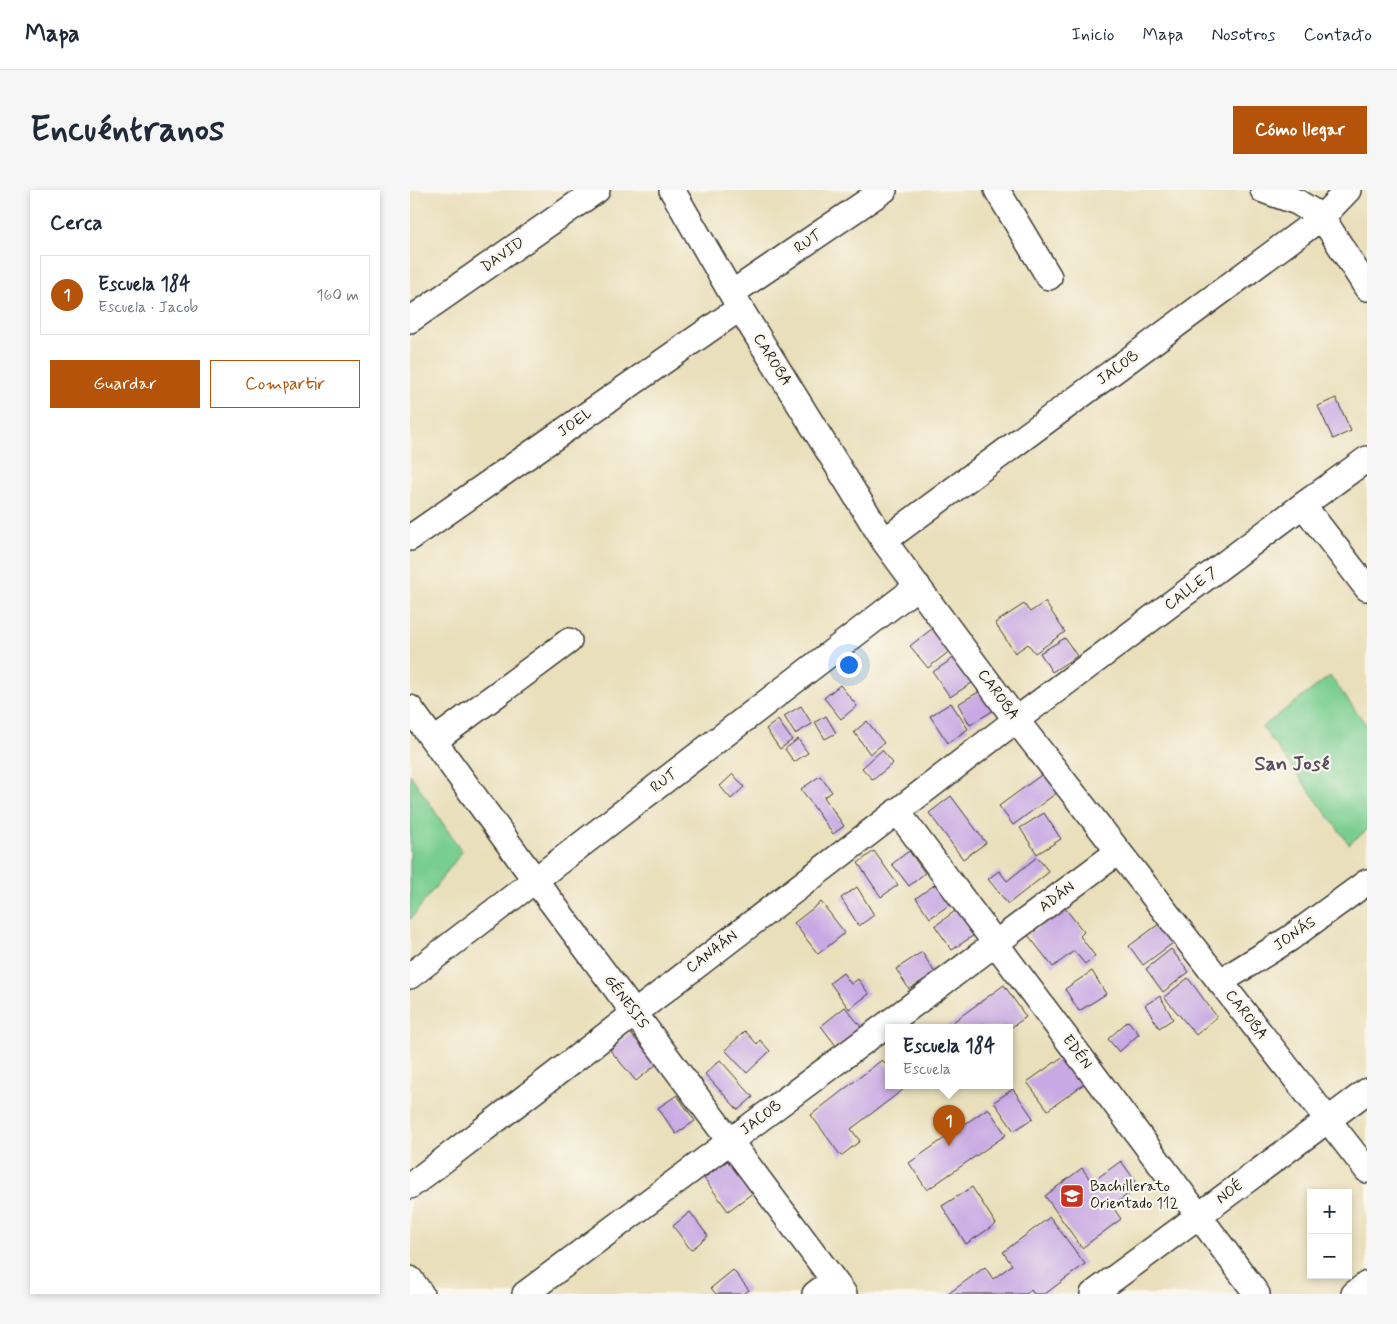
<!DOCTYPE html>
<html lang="es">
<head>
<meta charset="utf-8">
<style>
	body { margin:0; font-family:Mynerve,sans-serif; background:#f6f6f7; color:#1f2937 }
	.controls { position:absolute; right:15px; bottom:15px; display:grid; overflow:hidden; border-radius:0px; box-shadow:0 2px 8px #0003 }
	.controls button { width:45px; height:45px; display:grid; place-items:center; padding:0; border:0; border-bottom:1px solid #e0e1e3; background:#fff; color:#1f2937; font:25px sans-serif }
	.you { position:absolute; left:438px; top:474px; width:18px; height:18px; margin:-12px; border:4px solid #fff; border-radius:50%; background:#1a73e8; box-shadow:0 0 0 8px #1a73e833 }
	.badge { display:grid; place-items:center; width:32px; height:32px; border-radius:50%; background:#b45309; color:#fff; font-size:16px; font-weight:700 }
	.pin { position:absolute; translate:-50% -41px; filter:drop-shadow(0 1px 2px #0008) }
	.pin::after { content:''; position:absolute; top:26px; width:18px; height:15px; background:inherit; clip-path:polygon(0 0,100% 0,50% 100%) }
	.popup { position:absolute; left:475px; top:834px; width:128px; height:65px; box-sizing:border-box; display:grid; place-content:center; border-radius:0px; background:#fff; filter:drop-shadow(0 1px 4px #0005); font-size:16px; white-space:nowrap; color:#747a83 }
	.popup b { font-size:19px; color:#1f2937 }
	.popup::after { content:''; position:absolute; left:50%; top:100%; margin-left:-10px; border:10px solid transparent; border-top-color:#fff }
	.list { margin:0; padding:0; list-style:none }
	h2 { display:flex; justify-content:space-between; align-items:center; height:65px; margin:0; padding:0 20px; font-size:21px }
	h2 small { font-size:16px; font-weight:400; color:#747a83 }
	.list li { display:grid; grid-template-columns:32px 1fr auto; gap:15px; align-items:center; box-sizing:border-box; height:80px; margin:0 10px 10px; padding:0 10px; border:1px solid #e0e1e3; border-radius:0px }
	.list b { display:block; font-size:19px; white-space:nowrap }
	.list p { margin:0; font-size:16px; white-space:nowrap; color:#747a83 }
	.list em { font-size:16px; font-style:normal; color:#747a83 }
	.actions { display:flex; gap:10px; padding:15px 20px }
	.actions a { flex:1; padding:11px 0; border:1px solid #b45309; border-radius:0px; text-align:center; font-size:18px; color:#b45309 }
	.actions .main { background:#b45309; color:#fff }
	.map { position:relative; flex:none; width:957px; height:1104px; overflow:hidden; border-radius:0px }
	header { display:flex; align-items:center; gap:30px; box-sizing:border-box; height:70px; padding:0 25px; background:#fff; border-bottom:1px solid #e0e1e3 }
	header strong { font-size:24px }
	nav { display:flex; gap:28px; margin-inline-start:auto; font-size:18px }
	.intro { display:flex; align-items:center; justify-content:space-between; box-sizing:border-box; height:120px; padding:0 30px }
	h1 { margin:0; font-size:35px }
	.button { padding:12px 22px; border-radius:0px; background:#b45309; color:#fff; font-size:18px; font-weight:700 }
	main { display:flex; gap:30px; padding:0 30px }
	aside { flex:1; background:#fff; border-radius:0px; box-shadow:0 2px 8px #0003 }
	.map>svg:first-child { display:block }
	.green { fill:#78cd90; stroke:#4a7456 }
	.building { fill:#c8a9e3 }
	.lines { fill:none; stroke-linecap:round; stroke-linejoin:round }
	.minor-casing { stroke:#3b3934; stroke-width:28 }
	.minor { stroke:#fff; stroke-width:25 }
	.labels { text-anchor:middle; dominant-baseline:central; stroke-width:4.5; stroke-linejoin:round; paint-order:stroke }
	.street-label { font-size:15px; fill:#1c1c1c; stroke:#fbf7ec }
	.poi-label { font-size:15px; fill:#1c1c1c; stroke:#fbf7ec; text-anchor:start }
	.district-label { font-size:20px; font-weight:bold; fill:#584d62; stroke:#fbf7ec }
</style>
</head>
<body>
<header>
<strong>Mapa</strong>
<nav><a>Inicio</a><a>Mapa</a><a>Nosotros</a><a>Contacto</a></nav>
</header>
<div class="intro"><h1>Encuéntranos</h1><a class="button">Cómo llegar</a></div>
<main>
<aside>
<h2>Cerca<small></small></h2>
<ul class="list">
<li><span class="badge">1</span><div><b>Escuela 184</b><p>Escuela · Jacob</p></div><em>160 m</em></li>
</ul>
<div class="actions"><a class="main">Guardar</a><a>Compartir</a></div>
</aside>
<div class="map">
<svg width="957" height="1104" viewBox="0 0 957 1104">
	<rect width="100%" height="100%" fill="#fbf7ec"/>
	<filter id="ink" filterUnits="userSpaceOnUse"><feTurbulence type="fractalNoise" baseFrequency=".02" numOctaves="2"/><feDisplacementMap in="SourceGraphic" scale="10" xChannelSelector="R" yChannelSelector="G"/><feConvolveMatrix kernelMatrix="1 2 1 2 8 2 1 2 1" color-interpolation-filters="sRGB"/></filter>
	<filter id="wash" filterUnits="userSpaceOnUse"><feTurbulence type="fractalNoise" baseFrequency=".0096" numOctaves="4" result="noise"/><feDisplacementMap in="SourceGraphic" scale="20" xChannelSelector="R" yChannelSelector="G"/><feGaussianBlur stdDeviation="1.12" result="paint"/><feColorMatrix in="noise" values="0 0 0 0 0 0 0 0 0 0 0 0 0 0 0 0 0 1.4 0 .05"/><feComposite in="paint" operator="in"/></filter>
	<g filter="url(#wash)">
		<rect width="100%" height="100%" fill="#e9dfbb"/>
		<path class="green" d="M920 486 957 536V640L939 654 852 537Z
			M0 584 52 662 0 730Z"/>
		<g id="blocks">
			<path class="building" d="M926 208 941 241 923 249 908 216Z
				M635 412 655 442 625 463 618 454 605 463 585 433 614 414 620 422Z
				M523 438 541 460 518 478 500 456Z
				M655 448 667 466 642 482 630 463Z
				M548 465 565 491 540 507 523 482Z
				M430 495 447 516 431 529 414 508Z
				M572 500 584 520 560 535 548 514Z
				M541 513 558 539 538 553 520 526Z
				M391 516 402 534 385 544 374 526Z
				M416 526 426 543 415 549 405 532Z
				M368 530 382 550 370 559 356 539Z
				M457 531 474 553 460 564 444 542Z
				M388 549 398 563 384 572 375 559Z
				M472 560 483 573 463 590 452 578Z
				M634 583 648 602 603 635 589 616Z
				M323 584 334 597 321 609 310 596Z
				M410 586 422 602 414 607 434 636 423 644 391 599Z
				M541 606 576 653 553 669 519 623Z
				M634 623 651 649 627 664 610 638Z
				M464 661 488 695 471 707 448 673Z
				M499 661 515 683 499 696 482 674Z
				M627 667 639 682 598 714 578 689 589 681 597 691Z
				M530 691 544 712 520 728 506 708Z
				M447 697 464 725 449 736 431 708Z
				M411 712 435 743 408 764 384 733Z
				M654 717 674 742 670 746 685 766 675 774 664 761 643 777 618 745Z
				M549 718 567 743 542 760 525 736Z
				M749 734 763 753 733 775 719 756Z
				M761 759 779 782 753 802 736 779Z
				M512 762 525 783 499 799 486 779Z
				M682 781 696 804 669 821 655 799Z
				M433 783 441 794 448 789 459 804 439 819 420 793Z
				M778 788 807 827 786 845 754 807Z
				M594 795 616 827 599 839V837H536Z
				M750 806 763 829 749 838 735 815Z
				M435 817 452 838 427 857 411 836Z
				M718 831 729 844 709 862 698 849Z
				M335 841 347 854 350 850 360 861 337 883 315 860Z
				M220 843 247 874 226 891 200 860Z
				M658 863 678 891 638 920 617 892Z
				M310 870 343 907 328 920 295 884Z
				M472 870 479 879V895H491L494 899 441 939 450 951 431 966 401 925Z
				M603 899 623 928 604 941 584 912Z
				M267 905 285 931 266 944 248 918Z
				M578 918 596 945 517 1000 499 973Z
				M320 969 344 1002 318 1021 294 988Z
				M711 971 729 996 702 1016 711 1029 672 1058 635 1006 672 978 682 992Z
				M562 997 586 1034 556 1054 532 1016Z
				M280 1022 298 1046 281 1060 263 1036Z
				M640 1027 675 1074 635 1104H624L621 1100 616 1104H538L575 1077 583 1089 602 1075 593 1062Z
				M323 1080 339 1100 334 1104H306L301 1098Z"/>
		</g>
	</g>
	<g filter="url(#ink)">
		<use href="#blocks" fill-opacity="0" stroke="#3b3934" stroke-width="1"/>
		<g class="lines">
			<defs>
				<path id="minor" d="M262 0 330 118 474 351 606 530 957 980
					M587 0 639 87
					M853 0 887 12 912 27 957 98
					M322 103 474 0
					M0 130 187 0
					M893 315 957 398
					M0 348 330 118
					M474 351 912 27 938 0
					M0 518 125 690 434 1104
					M24 551 159 451
					M487 621 847 1104
					M0 786 508 396
					M810 792 879 749 957 692
					M0 996 606 530 893 315 957 269
					M0 1089 11 1104
					M115 1104 708 662
					M405 1104 423 1090
					M683 1104 957 901
					M944 1104 957 1094"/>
			</defs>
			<use href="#minor" class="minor-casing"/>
			<use href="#minor" class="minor"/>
		</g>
	</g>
	<defs>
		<symbol id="school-square" viewBox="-11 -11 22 22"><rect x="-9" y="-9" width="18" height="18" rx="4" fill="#c8321e" stroke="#fbf7ec"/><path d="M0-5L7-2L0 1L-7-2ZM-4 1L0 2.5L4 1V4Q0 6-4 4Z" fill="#fff"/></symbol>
	</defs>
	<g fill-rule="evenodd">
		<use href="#school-square" x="648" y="992" width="28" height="28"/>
	</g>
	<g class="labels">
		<g class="street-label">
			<text transform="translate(398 52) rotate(-34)">RUT</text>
			<text transform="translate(93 65) rotate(-35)">DAVID</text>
			<text transform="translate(362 170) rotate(58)">CAROBA</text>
			<text transform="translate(708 178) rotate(-36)">JACOB</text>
			<text transform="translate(165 233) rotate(-35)">JOEL</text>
			<text transform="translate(781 399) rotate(-37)">CALLE 7</text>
			<text transform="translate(588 505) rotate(54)">CAROBA</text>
			<text transform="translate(254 591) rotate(-37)">RUT</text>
			<text transform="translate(647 707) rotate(-37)">ADÁN</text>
			<text transform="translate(885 744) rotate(-35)">JONÁS</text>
			<text transform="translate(302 762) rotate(-37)">CANAÁN</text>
			<text transform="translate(216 812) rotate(53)">GÉNESIS</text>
			<text transform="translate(836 825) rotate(52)">CAROBA</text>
			<text transform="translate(667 862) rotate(53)">EDÉN</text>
			<text transform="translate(351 928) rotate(-37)">JACOB</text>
			<text transform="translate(820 1002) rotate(-37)">NOÉ</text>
		</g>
		<g class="poi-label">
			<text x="680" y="997">Bachillerato<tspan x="680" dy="17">Orientado 112</tspan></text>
		</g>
		<g class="district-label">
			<text x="882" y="574">San José</text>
		</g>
	</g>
</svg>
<div class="controls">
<button>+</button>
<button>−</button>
</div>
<div class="you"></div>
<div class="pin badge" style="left:539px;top:956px">1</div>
<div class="popup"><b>Escuela 184</b>Escuela</div>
</div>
</main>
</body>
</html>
